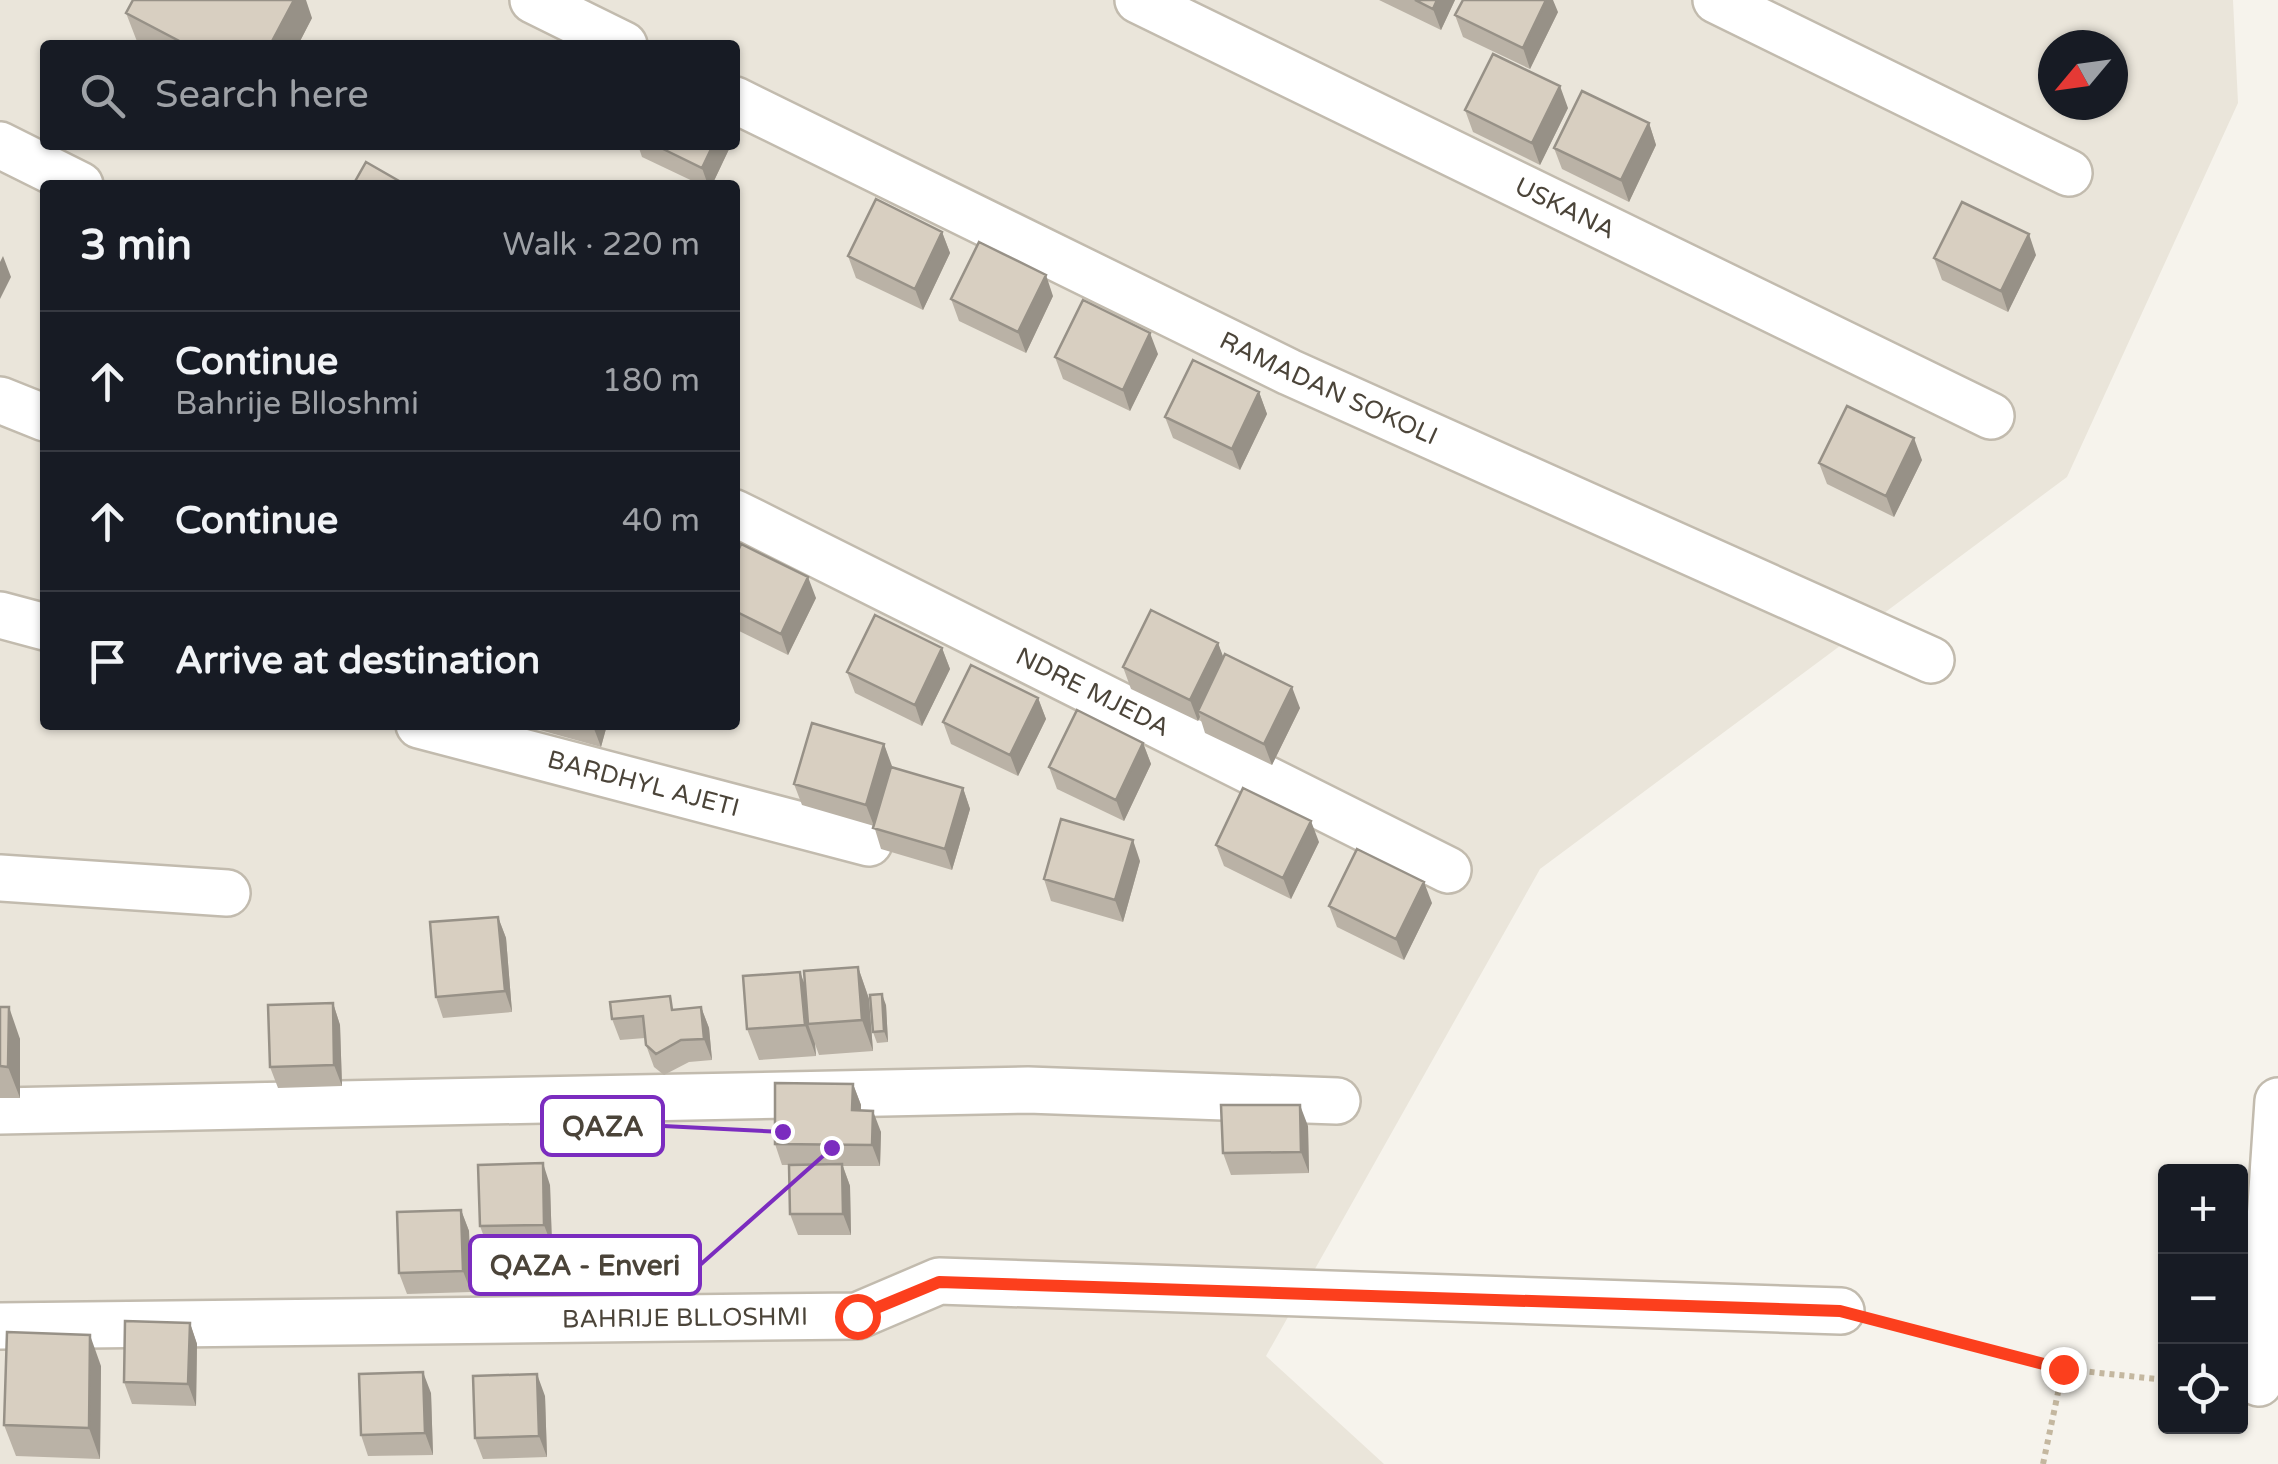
<!DOCTYPE html>
<html lang="en">
<head>
<meta charset="utf-8">
<style>
	body { margin:0; font-family:"Varela Round",sans-serif; background:#20242c; color:#f1f3f6 }
	.controls { position:absolute; right:30px; bottom:30px; display:grid; overflow:hidden; border-radius:10px; box-shadow:0 2px 8px #0004 }
	.controls button { width:90px; height:90px; display:grid; place-items:center; padding:0; border:0; border-bottom:2px solid #363941; background:#171b24; color:#f1f3f6; font:50px sans-serif }
	.compass { position:absolute; left:2038px; top:30px; width:90px; height:90px; border-radius:50%; background:#171b24; box-shadow:0 2px 8px #0004; rotate:241deg }
	.stop { position:absolute; width:30px; height:30px; margin:-22px; border:8px solid #fc3f1d; border-radius:50%; background:#fff }
	.stop.end { background:#fc3f1d; border-color:#fff; box-shadow:0 2px 10px #0008 }
	.list { margin:0; padding:0; list-style:none }
	h2 { display:flex; justify-content:space-between; align-items:center; height:130px; margin:0; padding:0 40px; font-size:42px }
	h2 small { font-size:32px; font-weight:400; color:#9ea1a6 }
	.list li { display:grid; grid-template-columns:65px 1fr auto; gap:30px; align-items:center; box-sizing:border-box; height:140px; padding:0 40px; border-top:2px solid #363941 }
	.list b { display:block; font-size:38px; white-space:nowrap }
	.list p { margin:0; font-size:32px; white-space:nowrap; color:#9ea1a6 }
	.list em { font-size:32px; font-style:normal; color:#9ea1a6 }
	.icon { flex:none; width:55px; height:55px; fill:none; stroke:currentColor; stroke-width:2; stroke-linecap:round; stroke-linejoin:round }
	.map { position:relative; flex:none; width:2278px; height:1464px; overflow:hidden }
	.search { position:absolute; background:#171b24; box-shadow:0 2px 8px #0004; left:40px; top:40px; width:700px; height:110px; display:flex; align-items:center; gap:25px; box-sizing:border-box; padding:0 35px; border-radius:10px; color:#9ea1a6; font-size:38px }
	.panel { position:absolute; background:#171b24; box-shadow:0 2px 8px #0004; left:40px; top:180px; width:700px; height:550px; border-radius:10px }
	.map>svg:first-child { display:block }
	.residential { fill:#eae5da; fill-rule:evenodd }
	.lines { fill:none; stroke-linecap:round; stroke-linejoin:round }
	.minor-casing { stroke:#c2bbae; stroke-width:50 }
	.path { stroke:#c4b79f; stroke-width:6; stroke-dasharray:5 5; stroke-linecap:butt }
	.minor { stroke:#fff; stroke-width:45 }
	.wall { fill:#bab2a6 }
	.shaded-wall { fill:#979187 }
	.building { fill:#d8cfc1; stroke:#979187; stroke-width:2.5 }
	.route { stroke:#fc3f1d; stroke-width:12 }
	.labels { text-anchor:middle; dominant-baseline:central; stroke-width:8; stroke-linejoin:round; paint-order:stroke }
	.street-label { font-size:25px; fill:#4b4439; stroke:#fff }
	.leader { fill:none; stroke:#7b2cbf; stroke-width:4 }
	.callout-dot { fill:#7b2cbf; stroke:#fff; stroke-width:4 }
	.callout { fill:#fff; stroke:#7b2cbf; stroke-width:4 }
	.callout-label { font-size:28px; text-anchor:middle; font-weight:bold; fill:#4b4439 }
</style>
</head>
<body>
<div class="map">
<svg width="2278" height="1464" viewBox="0 0 2278 1464">
	<rect width="100%" height="100%" fill="#f6f3ec"/>
	<path class="residential" d="M0 0H2233L2238 103 2067 477 1540 869 1266 1356 1384 1464H0ZM45 45H735V145H45ZM2053 45H2113V105H2053ZM45 185H735V725H45Z"/>
	<g class="lines">
		<defs>
			<g id="minor">
				<path d="M533 0 624 45"/>
				<path id="s1" d="M1138 0 1991 416"/>
				<path d="M1716 0 2069 173"/>
				<path id="s2" d="M735 100 1289 372 1931 660"/>
				<path d="M0 145 80 185"/>
				<path d="M0 400 45 418"/>
				<path id="s3" d="M735 513 1448 870"/>
				<path d="M0 615 45 627"/>
				<path id="s4" d="M419 725 869 843"/>
				<path d="M0 878 227 893"/>
				<path d="M0 1111 1028 1090 1337 1101"/>
				<path id="s5" d="M0 1326 857 1316 939 1281 1841 1311"/>
				<path d="M2259 1383 2278 1101"/>
			</g>
		</defs>
		<use href="#minor" class="minor-casing"/>
		<path class="path" d="M1876 1320 2063 1369 2166 1380
			M2043 1464 2063 1369"/>
		<use href="#minor" class="minor"/>
	</g>
	<path class="wall" d="M1379 0H1455L1441 30Z
		M1558 12 1530 69 1463 37 1455 15Z
		M126 13 312 18 298 45H140L138 44Z
		M1568 108 1540 165 1473 132 1465 110Z
		M1649 123 1656 145 1629 202 1562 169 1554 148Z
		M638 145H731L712 185H701L642 157Z
		M942 232 950 253 923 310 856 278 848 256Z
		M2036 255 2008 312 1942 280 1934 258Z
		M1053 296 1026 353 959 321 951 299Z
		M1158 354 1130 411 1063 379 1055 357Z
		M1259 392 1267 414 1240 470 1173 438 1165 417Z
		M1922 460 1894 517 1827 484 1819 463Z
		M735 558 816 598 788 655 735 629Z
		M1218 643 1223 658 1300 708 1272 765 1205 733 1200 717 1198 721 1131 689 1123 667Z
		M942 648 950 669 922 726 855 693 847 672Z
		M1038 698 1046 719 1018 776 951 744 943 722Z
		M528 725H607L601 747 529 727Z
		M1143 743 1151 764 1124 821 1057 789 1049 767Z
		M884 744 891 767 963 788 970 809 952 870 881 849 874 826 802 805 794 784Z
		M1319 842 1291 899 1224 866 1216 845Z
		M1140 861 1123 922 1051 901 1044 879Z
		M1432 903 1404 960 1337 927 1329 906Z
		M498 917 506 938 512 1012 443 1018 436 997Z
		M858 967 869 999 873 1051 819 1055 815 1044 816 1056 759 1060 747 1029 805 983Z
		M333 1003 340 1025 342 1086 278 1088 270 1067Z
		M886 1005 888 1042 877 1043 873 1032Z
		M0 1007 20 1039V1098H0Z
		M701 1007 709 1028 712 1060 689 1062 664 1075 654 1067 646 1045 645 1038 620 1040 612 1019Z
		M853 1084 861 1105V1111L881 1132 880 1166H843L850 1186 851 1235H798L790 1214 789 1165H782L775 1144Z
		M1308 1126 1309 1173 1231 1175 1223 1153Z
		M550 1185 552 1246 488 1248 480 1226Z
		M461 1210 469 1231 471 1292 407 1294 399 1273Z
		M190 1323 197 1344 196 1406 132 1404 124 1382Z
		M101 1366 100 1459 16 1456 4 1425Z
		M431 1393 433 1455 368 1456 361 1435Z
		M545 1396 547 1457 483 1459 475 1438Z"/>
	<path class="shaded-wall" d="M294 0H306L312 18 298 45H270Z
		M1437 0H1455L1441 30 1433 9Z
		M1546 0H1553L1558 12 1530 69 1523 48Z
		M1560 86 1568 108 1540 165 1532 143Z
		M1649 123 1656 145 1629 202 1621 180Z
		M713 145H731L712 185H708L702 168Z
		M942 232 950 253 923 310 915 289Z
		M2029 234 2036 255 2008 312 2001 291Z
		M3 256 11 277 0 299V262Z
		M1046 275 1053 296 1026 353 1018 332Z
		M1150 333 1158 354 1130 411 1123 390Z
		M1259 392 1267 414 1240 470 1232 449Z
		M1914 438 1922 460 1894 517 1886 496Z
		M808 577 816 598 788 655 781 634Z
		M1218 643 1226 664 1198 711 1200 717 1198 721 1190 700Z
		M942 648 950 669 922 726 915 705Z
		M1292 687 1300 708 1272 765 1264 744Z
		M1038 698 1046 719 1018 776 1010 755Z
		M593 725H607L601 747 593 726Z
		M1143 743 1151 764 1124 821 1116 800Z
		M884 744 892 766 874 826 866 805Z
		M963 788 970 809 952 870 945 849Z
		M1311 821 1319 842 1291 899 1283 878Z
		M1133 840 1140 861 1123 922 1115 900Z
		M1424 882 1432 903 1404 960 1396 939Z
		M498 917 506 938 512 1012 505 991Z
		M858 967 869 999 873 1051 862 1020Z
		M800 972 812 1003 808 1024 815 1044 816 1056 805 1025Z
		M882 994 886 1005 888 1042 884 1031Z
		M333 1003 340 1025 342 1086 334 1065Z
		M9 1007 20 1039V1098L8 1067Z
		M701 1007 709 1028 712 1060 704 1039Z
		M853 1084 861 1105 860 1132 852 1110Z
		M1300 1105 1308 1126 1309 1173 1301 1152Z
		M873 1111 881 1132 880 1166 872 1145Z
		M543 1163 550 1185 552 1246 544 1225Z
		M842 1164 850 1186 851 1235 843 1214Z
		M461 1210 469 1231 471 1292 463 1271Z
		M190 1323 197 1344 196 1406 188 1384Z
		M90 1335 101 1366 100 1459 89 1428Z
		M423 1372 431 1393 433 1455 425 1433Z
		M537 1374 545 1396 547 1457 539 1436Z"/>
	<path class="building" d="M133 0H294L270 45H187L126 13Z
		M1415 0H1437L1433 9Z
		M1463 0H1546L1523 48 1455 15Z
		M1493 54 1560 86 1532 143 1465 110Z
		M1582 91 1649 123 1621 180 1554 148Z
		M655 145H713L702 168Z
		M366 162 406 185H353Z
		M876 199 942 232 915 289 848 256Z
		M1962 202 2029 234 2001 291 1934 258Z
		M979 242 1046 275 1018 332 951 299Z
		M1083 300 1150 333 1123 390 1055 357Z
		M1193 360 1259 392 1232 449 1165 417Z
		M1847 406 1914 438 1886 496 1819 463Z
		M741 544 808 577 781 634 735 611V558Z
		M1151 610 1218 643 1190 700 1123 667Z
		M875 615 942 648 915 705 847 672Z
		M1225 654 1292 687 1264 744 1198 711Z
		M971 665 1038 698 1010 755 943 722Z
		M1077 710 1143 743 1116 800 1049 767Z
		M812 723 884 744 866 805 794 784Z
		M891 767 963 788 945 849 873 828Z
		M1243 788 1311 821 1283 878 1216 845Z
		M1061 819 1133 840 1115 900 1044 879Z
		M1357 849 1424 882 1396 939 1329 906Z
		M498 917 505 991 436 997 430 922Z
		M858 967 862 1020 808 1024 804 971Z
		M800 972 805 1025 747 1029 743 976Z
		M882 994 884 1031 873 1032 870 995Z
		M670 996 672 1010 701 1007 704 1039 681 1040 656 1054 646 1045 643 1016 612 1019 610 1002Z
		M333 1003 334 1065 270 1067 268 1005Z
		M0 1007H9L8 1067 0 1066Z
		M775 1083 853 1084 852 1110 873 1111 872 1145 775 1144Z
		M1221 1105H1300L1301 1152 1223 1153Z
		M543 1163 544 1225 480 1226 478 1165Z
		M842 1164 843 1214H790L789 1165Z
		M461 1210 463 1271 399 1273 397 1212Z
		M125 1321 190 1323 188 1384 124 1382Z
		M7 1332 90 1335 89 1428 4 1425Z
		M423 1372 425 1433 361 1435 359 1374Z
		M537 1374 539 1436 475 1438 473 1376Z"/>
	<g class="lines">
		<path class="route" d="M857 1316 939 1282 1840 1311 2063 1369"/>
	</g>
	<g class="labels">
		<g class="street-label">
			<text stroke="none"><textPath href="#s1" startOffset="475">USKANA</textPath></text>
			<text stroke="none"><textPath href="#s2" startOffset="660">RAMADAN SOKOLI</textPath></text>
			<text stroke="none"><textPath href="#s3" startOffset="400">NDRE MJEDA</textPath></text>
			<text stroke="none"><textPath href="#s4" startOffset="232">BARDHYL AJETI</textPath></text>
			<text stroke="none"><textPath href="#s5" startOffset="685">BAHRIJE BLLOSHMI</textPath></text>
		</g>
	</g>
	<path class="leader" d="M783 1132L663 1126M832 1148L700 1265"/>
	<g class="callout-dot">
		<circle cx="783" cy="1132" r="10"/>
		<circle cx="832" cy="1148" r="10"/>
	</g>
	<g class="callout">
		<rect x="542" y="1097" width="121" height="58" rx="10"/>
		<rect x="470" y="1236" width="230" height="58" rx="10"/>
	</g>
	<g class="callout-label">
		<text x="603" y="1136">QAZA</text>
		<text x="585" y="1275">QAZA - Enveri</text>
	</g>
</svg>
<div class="controls">
<button>+</button>
<button>−</button>
<button><svg class="icon" aria-label="locate" viewBox="0 0 24 24"><circle cx="12" cy="12" r="6"/><path d="M12 2v4M12 18v4M2 12h4M18 12h4"/></svg></button>
</div>
<svg class="compass" viewBox="-18 -18 36 36"><path d="M0-13l5 13h-10z" fill="#e53935"/><path d="M0 13l5-13h-10z" fill="#9ea1a6"/></svg>
<div class="stop" style="left:857px;top:1316px"></div>
<div class="stop end" style="left:2063px;top:1369px"></div>
<div class="search"><svg class="icon" aria-label="search" viewBox="0 0 24 24"><circle cx="10" cy="10" r="6"/><path d="M15 15l6 6"/></svg>Search here</div>
<section class="panel">
<h2>3 min<small>Walk · 220 m</small></h2>
<ul class="list">
<li><svg class="icon" aria-label="ahead" viewBox="0 0 24 24"><path d="M12 20V5M6 11l6-6 6 6"/></svg><div><b>Continue</b><p>Bahrije Blloshmi</p></div><em>180 m</em></li>
<li><svg class="icon" aria-label="ahead" viewBox="0 0 24 24"><path d="M12 20V5M6 11l6-6 6 6"/></svg><div><b>Continue</b></div><em>40 m</em></li>
<li><svg class="icon" aria-label="arrive" viewBox="0 0 24 24"><path d="M6 21V4h12l-3 4 3 4H6"/></svg><div><b>Arrive at destination</b></div></li>
</ul>
</section>
</div>
</body>
</html>
